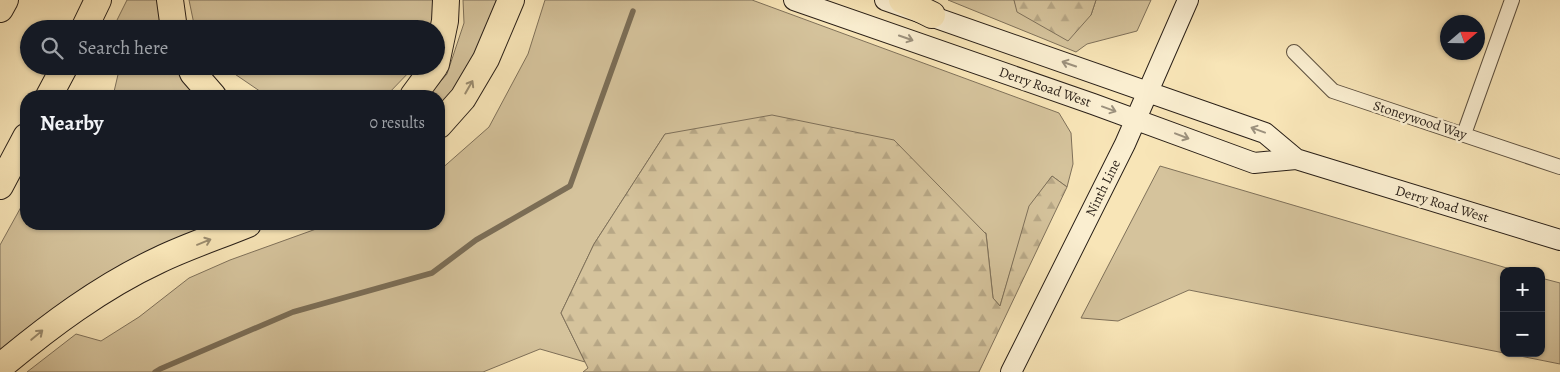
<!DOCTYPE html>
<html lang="en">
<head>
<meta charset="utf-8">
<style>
	body { margin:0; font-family:Alegreya,serif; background:#242831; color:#f1f3f6 }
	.controls { position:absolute; right:15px; bottom:15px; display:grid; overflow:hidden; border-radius:10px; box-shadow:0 1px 4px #0004 }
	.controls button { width:45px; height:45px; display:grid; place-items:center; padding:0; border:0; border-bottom:1px solid #363941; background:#171b24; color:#f1f3f6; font:25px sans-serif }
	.compass { position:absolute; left:1440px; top:15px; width:45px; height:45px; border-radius:50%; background:#171b24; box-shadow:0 1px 4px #0004; rotate:70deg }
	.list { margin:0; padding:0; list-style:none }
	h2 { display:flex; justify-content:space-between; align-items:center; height:65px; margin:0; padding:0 20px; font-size:21px }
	h2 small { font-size:16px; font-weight:400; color:#9ea1a6 }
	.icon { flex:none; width:28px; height:28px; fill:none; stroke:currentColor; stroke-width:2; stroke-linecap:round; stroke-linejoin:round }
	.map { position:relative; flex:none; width:1560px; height:372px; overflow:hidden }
	.search { position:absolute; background:#171b24; box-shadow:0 1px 4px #0004; left:20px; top:20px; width:425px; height:55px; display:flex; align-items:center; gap:12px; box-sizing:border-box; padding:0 18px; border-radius:28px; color:#9ea1a6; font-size:19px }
	.panel { position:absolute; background:#171b24; box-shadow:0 1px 4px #0004; left:20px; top:90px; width:425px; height:140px; border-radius:20px }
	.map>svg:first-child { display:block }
	.green { fill:#d5c39c; stroke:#7f715a }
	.forest { fill:url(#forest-firs); stroke:#7f715a }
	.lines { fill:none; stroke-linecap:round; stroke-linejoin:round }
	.stream { stroke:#7b6e57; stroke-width:5.5 }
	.street-casing { stroke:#5d503f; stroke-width:16 }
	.secondary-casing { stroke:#291f17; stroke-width:22 }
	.highway-casing { stroke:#291f17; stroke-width:28 }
	.street { stroke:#faeed0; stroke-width:14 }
	.secondary { stroke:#faeed0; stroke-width:20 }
	.highway { stroke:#f8e5b7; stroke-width:26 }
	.oneway { stroke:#9c917d }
	.oneway2 { stroke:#9b8c6f }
	.labels { text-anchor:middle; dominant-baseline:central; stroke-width:5; stroke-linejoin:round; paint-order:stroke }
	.street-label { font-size:14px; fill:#291f17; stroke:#faeed0 }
</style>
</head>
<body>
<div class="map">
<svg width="1560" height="372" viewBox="0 0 1560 372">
	<defs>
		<pattern id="forest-firs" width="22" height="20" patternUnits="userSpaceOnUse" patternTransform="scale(1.25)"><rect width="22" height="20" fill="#d5c39c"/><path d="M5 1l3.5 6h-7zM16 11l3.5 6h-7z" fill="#b7a786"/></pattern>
	</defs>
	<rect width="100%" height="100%" fill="#f8e5b7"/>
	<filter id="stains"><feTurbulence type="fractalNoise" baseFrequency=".004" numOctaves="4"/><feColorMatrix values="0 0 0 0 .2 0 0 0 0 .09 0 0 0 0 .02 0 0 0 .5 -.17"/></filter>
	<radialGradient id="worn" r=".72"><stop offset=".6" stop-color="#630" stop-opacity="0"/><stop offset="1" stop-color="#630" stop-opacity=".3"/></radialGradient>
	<path class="green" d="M127 0H162L166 29H120L115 24Z
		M189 0H433L434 20 431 29H195Z
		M463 0H498L479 55 439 112V96H428L447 74 464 23Z
		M545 0H752L1059 113 1071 133 1073 164 1067 187 1052 176 1030 206 1000 306 993 298 986 233 665 134 594 244 561 313 585 362 540 349 483 372H27L76 334 101 341 139 317 189 278 230 260 330 224H439V171L489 127 528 54Z
		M948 0H1014L1018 12 1091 15 1096 0H1151L1137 31 1087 44 1076 52Z
		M120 66H180L200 96H113Z
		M223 66H415L386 96H267Z
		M1160 166 1517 271H1504V353L1189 290 1118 321 1081 318Z
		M26 198V224H217L172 241 65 300 0 351V245Z
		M1541 278 1560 283V364L1505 353H1541Z"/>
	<path class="forest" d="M1014 0H1096L1091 15 1068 41 1017 12Z
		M772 115 894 140 986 234 993 298 1000 306 1029 206 1052 176 1067 187 979 372H583L588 368 561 313 594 244 665 134Z"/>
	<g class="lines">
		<path class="stream" d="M155 372 160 369 293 312 432 273 476 240 570 186 633 11"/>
		<defs>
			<path id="street" d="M1294 52 1333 91 1560 167
				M1464 134 1512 0"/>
			<path id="secondary" d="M794 0 1093 104 1254 163 1296 159 1560 240
				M885 0 1265 133 1296 159
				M1011 372 1125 144 1188 0"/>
			<path id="highway" d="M170 0 174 29
				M902 0 932 15
				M0 9 5 0
				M84 29 98 0
				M436 64 445 21 446 0
				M190 66 193 73 213 96
				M49 96 65 66
				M413 96 435 66
				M439 125 463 98 486 59 511 0
				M0 186 26 137
				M0 367C49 326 101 287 159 260 188 246 219 236 248 224"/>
		</defs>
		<use href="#street" class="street-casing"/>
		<use href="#secondary" class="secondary-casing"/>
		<use href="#highway" class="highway-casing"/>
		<use href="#street" class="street"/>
		<use href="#secondary" class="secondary"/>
		<use href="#highway" class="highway"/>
	</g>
	<defs><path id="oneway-shaft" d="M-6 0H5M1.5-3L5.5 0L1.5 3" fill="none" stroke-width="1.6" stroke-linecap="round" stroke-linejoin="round" transform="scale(1.25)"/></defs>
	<g class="oneway">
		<use href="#oneway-shaft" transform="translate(906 38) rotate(19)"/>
		<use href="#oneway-shaft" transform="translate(1069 64) rotate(-161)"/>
		<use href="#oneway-shaft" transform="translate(1109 109) rotate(20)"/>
		<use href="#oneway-shaft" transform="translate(1258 130) rotate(-160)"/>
		<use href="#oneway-shaft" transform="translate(1182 136) rotate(21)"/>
	</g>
	<g class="oneway2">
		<use href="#oneway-shaft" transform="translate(469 87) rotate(-60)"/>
		<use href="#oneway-shaft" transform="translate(204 242) rotate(-22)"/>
		<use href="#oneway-shaft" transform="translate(37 335) rotate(-40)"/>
	</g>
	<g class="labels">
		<g class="street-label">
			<text transform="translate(1045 87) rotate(19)">Derry Road West</text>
			<text transform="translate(1420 120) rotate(18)">Stoneywood Way</text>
			<text transform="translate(1103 188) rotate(-64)">Ninth Line</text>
			<text transform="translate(1442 204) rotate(17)">Derry Road West</text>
		</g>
	</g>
	<rect width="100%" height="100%" filter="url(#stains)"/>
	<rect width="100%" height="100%" fill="url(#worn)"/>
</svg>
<div class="controls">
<button>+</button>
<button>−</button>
</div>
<svg class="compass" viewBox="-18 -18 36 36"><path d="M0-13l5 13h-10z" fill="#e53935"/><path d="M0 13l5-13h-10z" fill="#9ea1a6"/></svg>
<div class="search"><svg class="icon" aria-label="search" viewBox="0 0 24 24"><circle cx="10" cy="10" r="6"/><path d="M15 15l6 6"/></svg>Search here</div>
<section class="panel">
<h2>Nearby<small>0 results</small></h2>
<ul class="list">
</ul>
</section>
</div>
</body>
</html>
